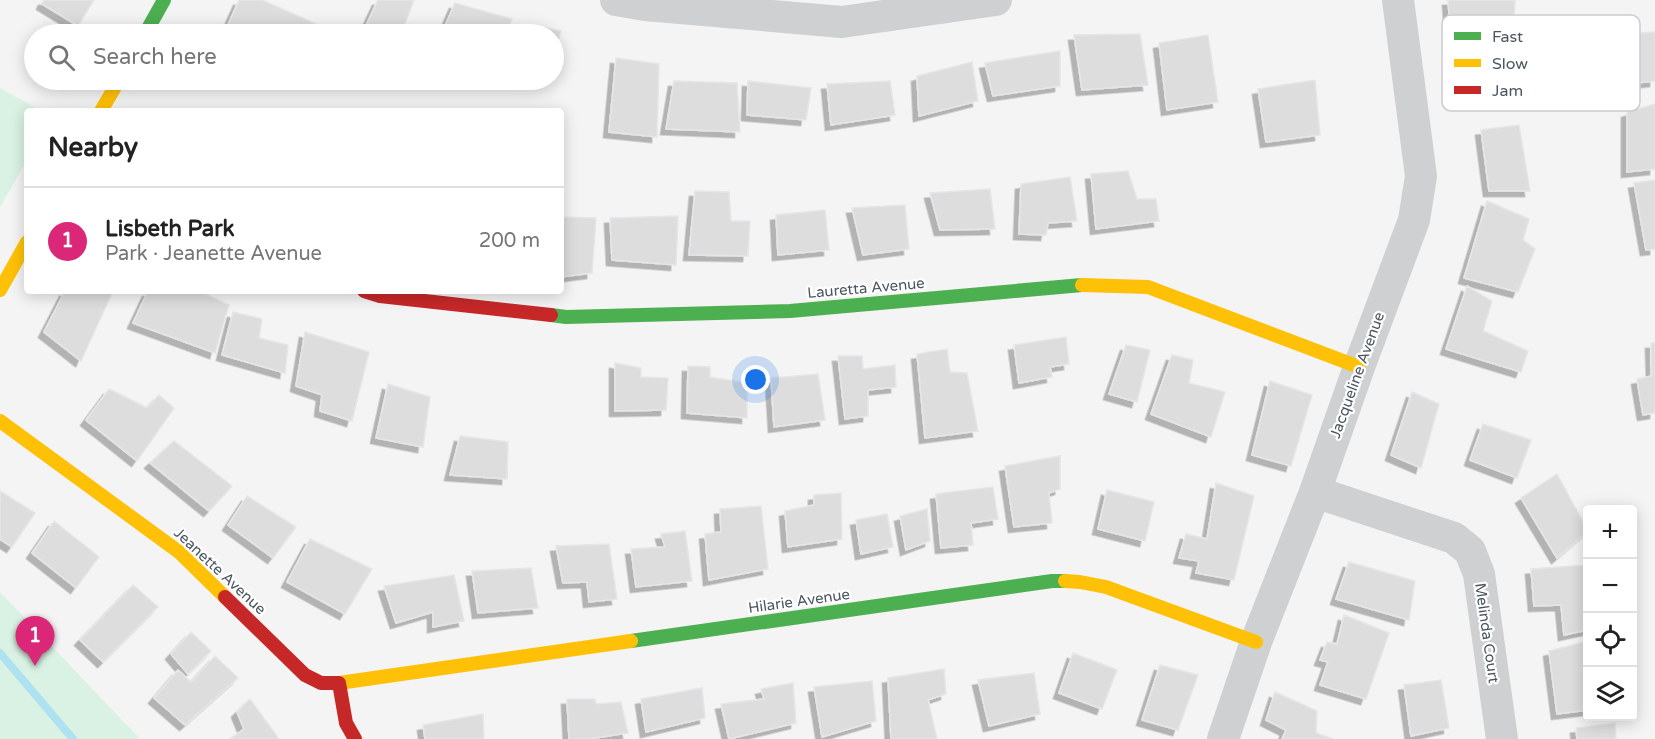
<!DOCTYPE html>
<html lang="en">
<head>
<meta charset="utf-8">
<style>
	body { margin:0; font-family:"Varela Round",sans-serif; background:#f2f2f2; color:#222 }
	.controls { position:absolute; right:18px; bottom:18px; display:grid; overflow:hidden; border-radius:6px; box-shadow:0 3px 15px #0003 }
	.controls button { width:54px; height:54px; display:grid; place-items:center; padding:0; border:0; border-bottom:2px solid #e0e0e0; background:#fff; color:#222; font:30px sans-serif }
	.you { position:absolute; left:756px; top:380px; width:21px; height:21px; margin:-15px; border:4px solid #fff; border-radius:50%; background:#1a73e8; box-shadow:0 0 0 9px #1a73e833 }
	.badge { display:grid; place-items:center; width:39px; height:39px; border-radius:50%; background:#db2777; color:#fff; font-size:20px; font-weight:700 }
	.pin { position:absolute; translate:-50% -50px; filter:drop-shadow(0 2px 3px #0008) }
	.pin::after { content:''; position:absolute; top:32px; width:21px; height:18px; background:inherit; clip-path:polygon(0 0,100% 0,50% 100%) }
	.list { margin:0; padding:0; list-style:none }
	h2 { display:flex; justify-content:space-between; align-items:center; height:78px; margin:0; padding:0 24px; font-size:26px }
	h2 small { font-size:20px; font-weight:400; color:#767676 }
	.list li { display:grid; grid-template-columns:39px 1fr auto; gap:18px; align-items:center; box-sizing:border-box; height:108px; padding:0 24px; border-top:2px solid #e0e0e0 }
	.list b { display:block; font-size:22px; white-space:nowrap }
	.list p { margin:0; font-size:20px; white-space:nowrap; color:#767676 }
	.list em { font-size:20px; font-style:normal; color:#767676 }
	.icon { flex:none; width:33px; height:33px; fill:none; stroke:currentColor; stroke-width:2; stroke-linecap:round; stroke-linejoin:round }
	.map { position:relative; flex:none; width:1655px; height:739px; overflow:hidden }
	.search { position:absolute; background:#fff; box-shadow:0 3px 15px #0003; left:24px; top:24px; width:540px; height:66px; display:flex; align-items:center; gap:15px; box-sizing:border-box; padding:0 21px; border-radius:33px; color:#767676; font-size:22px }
	.panel { position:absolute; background:#fff; box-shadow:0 3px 15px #0003; left:24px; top:108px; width:540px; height:186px; border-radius:6px }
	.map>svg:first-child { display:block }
	.green { fill:#d9f2e3 }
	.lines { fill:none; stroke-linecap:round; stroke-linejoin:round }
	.stream { stroke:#aee2f0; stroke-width:8 }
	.building { fill:#ddddde; stroke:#e5e6e7; stroke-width:1.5; filter:url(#shadow) }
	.street { stroke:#ced0d2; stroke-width:32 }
	.fast { stroke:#4caf50; stroke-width:14 }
	.slow { stroke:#ffc107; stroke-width:14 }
	.jam { stroke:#c62828; stroke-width:14 }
	.labels { text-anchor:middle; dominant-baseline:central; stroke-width:4.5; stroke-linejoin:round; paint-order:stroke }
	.street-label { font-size:15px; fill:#4a5661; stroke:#fff }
	.key { fill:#fff; stroke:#c9ccd0; stroke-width:1.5 }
	.key-label { font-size:16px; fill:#4a5661 }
</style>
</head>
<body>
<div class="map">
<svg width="1655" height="739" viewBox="0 0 1655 739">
	<defs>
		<filter id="shadow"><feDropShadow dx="-5.5" dy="5.5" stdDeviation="0" flood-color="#0004"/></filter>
	</defs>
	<rect width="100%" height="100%" fill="#f4f4f4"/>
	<path class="green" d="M0 88 41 111H27V160L0 207Z
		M0 592 140 739H0Z"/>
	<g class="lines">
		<path class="stream" d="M0 653 73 739"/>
	</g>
	<path class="building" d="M44 0H94L78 26 42 4Z
		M239 0H262L323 27 321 34H224Z
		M378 0H414L401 34H362Z
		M1448 0H1515L1514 19 1450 27Z
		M455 3 512 19 506 34H467L445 26Z
		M530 25 561 31 554 54V34H526Z
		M1655 32V81L1616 85 1612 62 1625 59 1620 34Z
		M1140 34 1148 85 1082 90 1074 35Z
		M1208 35 1218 102 1167 110 1159 43Z
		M1060 51V86L993 96 985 63Z
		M616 58 659 64 657 137 609 132Z
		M972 62 978 101 919 116 917 76Z
		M1315 80 1320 135 1266 142 1258 89Z
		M674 81 737 83 740 132 666 129Z
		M748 81 811 88 806 120 747 115Z
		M890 81 895 115 831 125 827 84Z
		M1655 104V169L1627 172V112Z
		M1519 125 1530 191H1489L1481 130Z
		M1128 171 1137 199H1156L1159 221 1096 229 1091 174Z
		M1070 177 1077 221 1048 223 1046 235 1019 234 1021 184Z
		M1655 180V249L1646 250 1634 183Z
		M990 189 995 229 940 230 930 193Z
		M695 191 729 192 731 221H750L748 256 689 255Z
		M1487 201 1529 219 1523 240 1535 249 1518 292 1464 278Z
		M905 205 909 249 863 255 852 208Z
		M825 210 829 250 778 255 776 215Z
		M678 216 676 265 612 260 610 218Z
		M561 217 596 218 592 273 561 277Z
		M1467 286 1492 301 1483 331 1528 351 1521 372 1446 349Z
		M65 291H113L81 361 44 332Z
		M148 291H199L229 305 215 353 133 323Z
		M233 312 262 319 259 338 288 345 285 373 222 355Z
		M305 332 369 352 352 421 320 411 322 395 296 386Z
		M1066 337 1069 364 1050 367 1052 377 1019 383 1014 345Z
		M1651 343H1655V413L1643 415 1637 379 1652 376Z
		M1126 345 1150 350 1137 402 1109 394Z
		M947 349 950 372 967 373 978 431 925 438 917 354Z
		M1172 355 1193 360 1189 383 1225 392 1211 437 1151 414Z
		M838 356H862L863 369 895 365 896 387 868 390V416L845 419Z
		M615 363 641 368V377L668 378 666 410 615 411Z
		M688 366 710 367V377L747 383V418L687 413Z
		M818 374 825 420 774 427 771 378Z
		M1270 381 1312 395 1291 466 1252 455Z
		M388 384 430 397 423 447 376 438Z
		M109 389 147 408 159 395 174 408 137 461 86 420Z
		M1412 392 1439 404 1421 468 1391 455Z
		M1483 424 1531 440 1517 478 1470 460Z
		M460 436 508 442 507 479 450 475Z
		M174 441 232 486 209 511 150 463Z
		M1060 456V489L1049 493 1052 523 1014 527 1005 466Z
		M1557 474 1588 531 1557 558 1521 498Z
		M1216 483 1254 496 1234 580 1196 573 1199 561 1179 558 1186 534 1207 539Z
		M993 487 998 519 971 523 973 545 941 548 936 494Z
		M1107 490 1154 502 1145 541 1098 529Z
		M0 491 35 513 12 547 0 539Z
		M841 493 842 539 788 547 785 511 814 505V495Z
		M247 496 296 527 273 558 228 525Z
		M761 506 768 569 709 580 705 534 721 532 720 509Z
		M927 509 930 541 906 550 900 516Z
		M887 514 893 547 861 554 856 520Z
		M54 521 99 557 76 588 32 553Z
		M685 531 692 581 636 587 631 549 665 547 661 534Z
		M310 539 372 569 345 614 287 582Z
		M609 544 617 599 589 602 587 582 563 583 556 546Z
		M1349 562 1415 581 1409 620 1336 599Z
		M1588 565V630L1564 635 1561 605 1534 606 1531 569Z
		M531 568 538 608 478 613 472 571Z
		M454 575 464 621 433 627V612L396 623 384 586Z
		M133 585 158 607 103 662 80 640Z
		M1344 615 1389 633 1366 699 1320 685 1328 662 1320 660 1327 642 1337 644Z
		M191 632 211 651 188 674 171 654Z
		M1588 641V710L1557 714 1549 651Z
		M1073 653 1117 670 1102 709 1059 693Z
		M215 656 238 678 185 725 154 698 178 670 191 682Z
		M1160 665 1198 675 1178 730 1142 720Z
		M944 669 946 694 928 700 937 739H891L888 678Z
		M1034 673 1040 714 989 726 978 680Z
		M1441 680 1449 728 1411 736 1404 685Z
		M872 681 876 721 822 737 814 687Z
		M793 683 796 723 729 739 721 704 764 699 761 689Z
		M702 688 705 718 646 732 641 699Z
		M1275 692 1317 711 1316 733 1333 739H1282L1286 730 1266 720Z
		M250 699 279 739H230L244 729 237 712Z
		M567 699H595L596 704 621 702 628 733 589 739H569Z
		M483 714 484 739H425L423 725Z
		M1615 723 1616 739H1577L1576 728Z"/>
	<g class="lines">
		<path class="street" d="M616 0 645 5 842 22 996 0
			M1315 492 1454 538 1470 551 1479 574 1502 739
			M1223 739 1256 642 1315 492 1359 367 1414 220 1421 176 1398 0"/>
		<path class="fast" d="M145 34 164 0
			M551 315 566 317 790 311 1082 285
			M631 641 1052 581H1065"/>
		<path class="slow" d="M101 111 119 80
			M1082 285 1148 287 1359 367
			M0 290 27 242
			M0 421 179 552 225 597
			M1065 581 1080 582 1106 587 1256 642
			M339 683 631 641"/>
		<path class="jam" d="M364 291 380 296 551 315
			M225 597 305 675 321 683H339L346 723 355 739"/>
	</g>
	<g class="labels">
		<g class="street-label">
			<text transform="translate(866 288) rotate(-5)">Lauretta Avenue</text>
			<text transform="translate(1357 375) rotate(-70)">Jacqueline Avenue</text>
			<text transform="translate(220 571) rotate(43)">Jeanette Avenue</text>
			<text transform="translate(799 601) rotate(-8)">Hilarie Avenue</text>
			<text transform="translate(1487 633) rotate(82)">Melinda Court</text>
		</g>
	</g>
	<rect x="1442" y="15" width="198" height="96" rx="9" class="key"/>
	<rect x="1454" y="32" width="27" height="8" fill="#4caf50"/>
	<rect x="1454" y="59" width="27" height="8" fill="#ffc107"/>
	<rect x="1454" y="86" width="27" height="8" fill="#c62828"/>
	<g class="key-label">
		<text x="1492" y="42">Fast</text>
		<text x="1492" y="69">Slow</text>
		<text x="1492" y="96">Jam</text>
	</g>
</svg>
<div class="controls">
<button>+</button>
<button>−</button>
<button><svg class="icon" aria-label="locate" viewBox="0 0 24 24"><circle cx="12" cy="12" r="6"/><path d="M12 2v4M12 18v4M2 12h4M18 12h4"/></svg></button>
<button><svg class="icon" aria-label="layers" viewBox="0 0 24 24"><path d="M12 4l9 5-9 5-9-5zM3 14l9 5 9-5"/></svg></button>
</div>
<div class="you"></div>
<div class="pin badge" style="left:35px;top:666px">1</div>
<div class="search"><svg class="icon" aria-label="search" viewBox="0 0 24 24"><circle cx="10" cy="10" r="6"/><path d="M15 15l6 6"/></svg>Search here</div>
<section class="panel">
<h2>Nearby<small></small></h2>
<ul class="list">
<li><span class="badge">1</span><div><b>Lisbeth Park</b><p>Park · Jeanette Avenue</p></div><em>200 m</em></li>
</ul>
</section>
</div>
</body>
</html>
